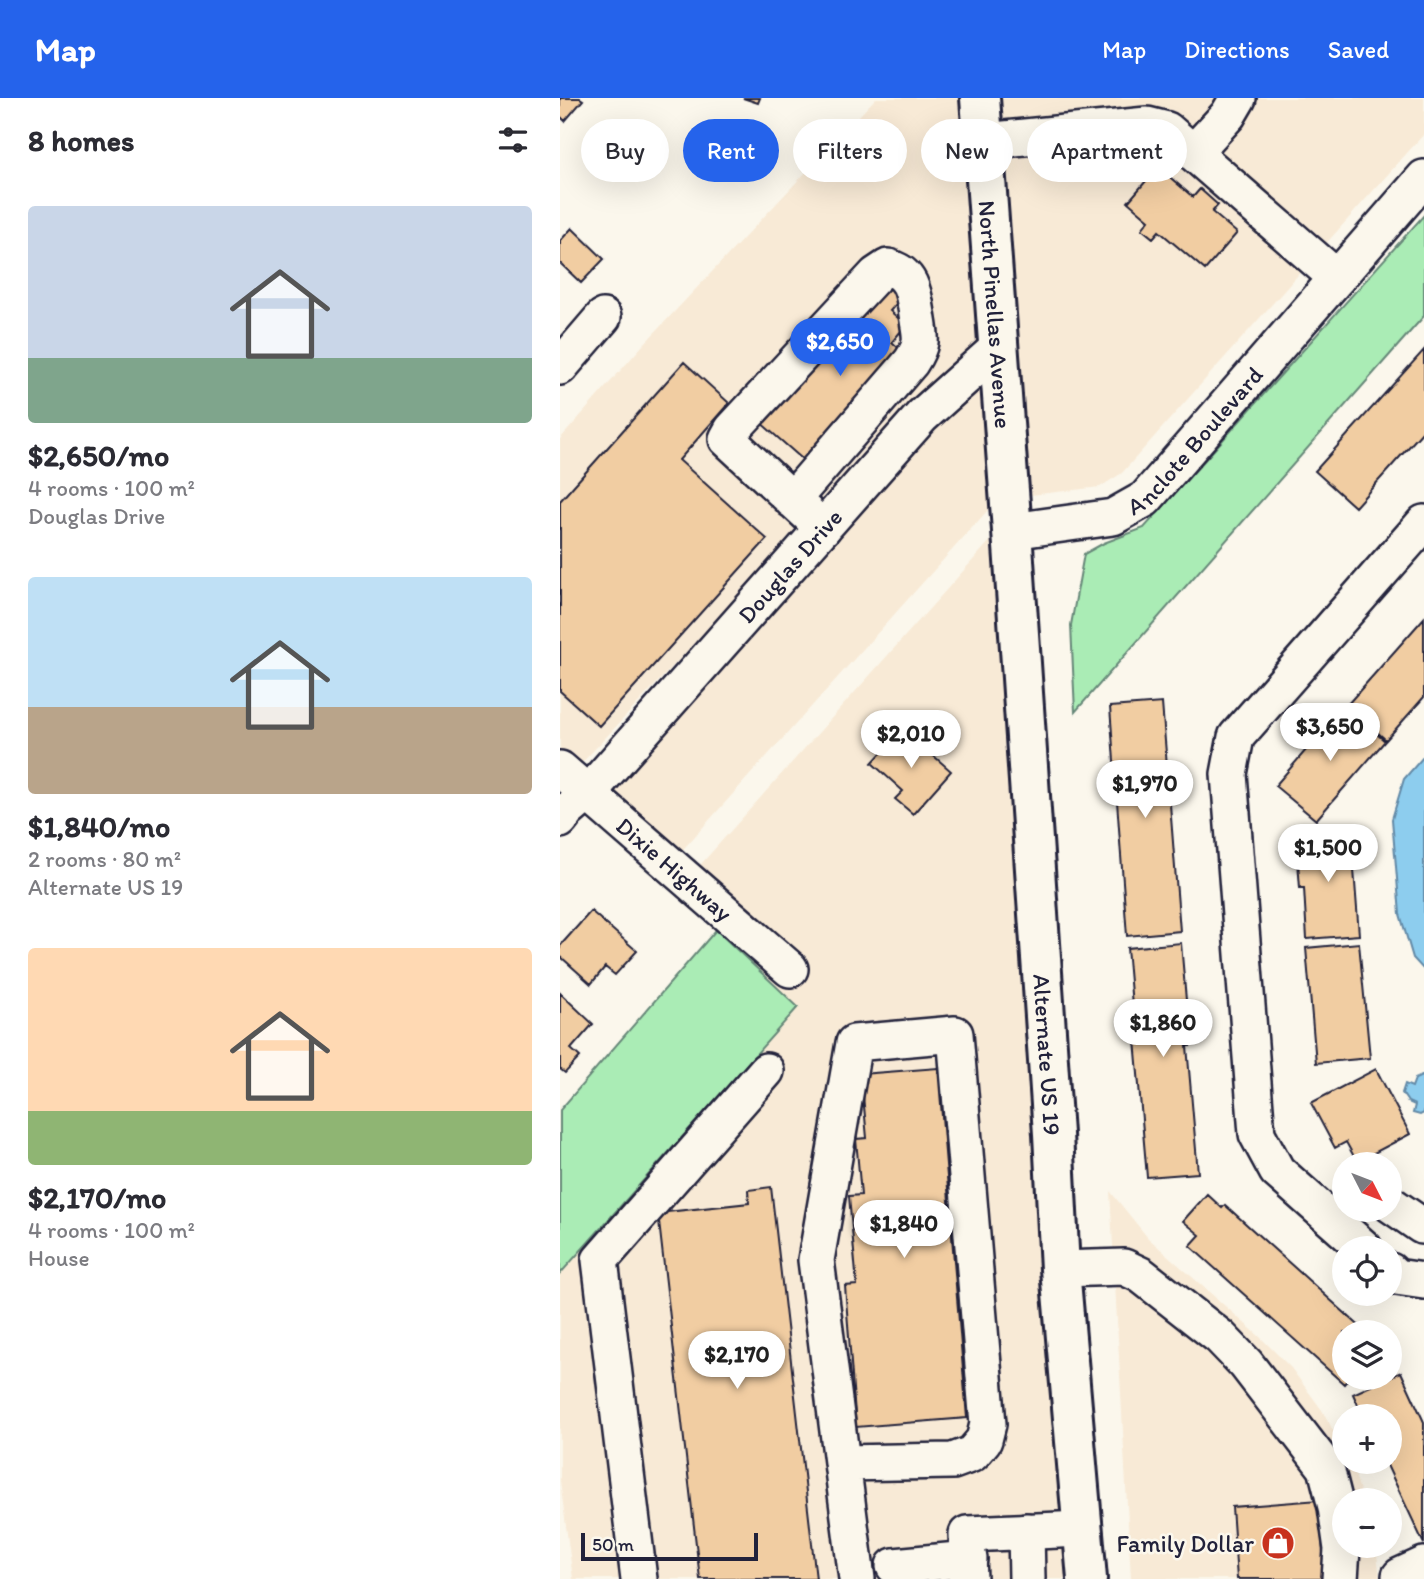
<!DOCTYPE html>
<meta charset="utf-8">
<style>
body{margin:0;font-family:Itim,sans-serif;background:#f2f2f3;color:#2b2b33;height:100vh;display:flex;flex-direction:column;font-size:26px;white-space:nowrap}
*{box-sizing:border-box;margin:0}
p{font-size:23px;color:#7c7c81}
.icon{flex:none;width:38px;height:38px;fill:none;stroke:currentColor;stroke-width:2;stroke-linecap:round;stroke-linejoin:round}
.map{position:relative;flex:1;overflow:hidden}
.sheet{display:flex;flex-direction:column;background:#fff;width:560px}
.sheet>*{flex:none}
.hud{position:absolute;left:21px;top:21px;width:665px;height:63px;display:flex;gap:14px}
.needle{width:46px;rotate:132deg}
.tools{position:absolute;left:772px;top:1054px;display:grid;gap:14px}
.tools a{display:grid;place-items:center;width:70px;height:70px;border-radius:50%;background:#fff;box-shadow:0 7px 28px #0002;font-size:35px}
.scale{position:absolute;left:21px;bottom:18px;width:177px;box-sizing:border-box;padding-left:7px;border:4px solid #22223b;border-top:0;font-size:19px;line-height:24px;white-space:nowrap;color:#22223b;-webkit-text-stroke:5px #fbf7ec;paint-order:stroke}
.price{position:absolute;translate:-50% -60px;padding:0 16px;border-radius:24px;background:#fff;color:#222;font-size:23px;line-height:46px;filter:drop-shadow(0 2px 4px #0008)}
.price::after{content:'';position:absolute;left:50%;top:42px;width:21px;height:16px;margin-left:-10px;background:inherit;clip-path:polygon(0 0,100% 0,50% 100%)}
.price.selected{background:#2563eb;color:#fff}
ul{padding:0;list-style:none}
li{display:grid;align-content:center;gap:14px;height:371px;padding:0 28px}
li span{display:grid;place-items:center;height:217px;border-radius:7px;color:#555}
li>.icon{margin-inline-start:auto}
span .icon{width:126px;height:126px;fill:#fffc;stroke-width:1}
li b{font-size:30px}
h2{display:flex;justify-content:space-between;align-items:center;height:84px;padding:0 28px;font-size:30px}
.pill{padding:0 24px;border-radius:32px;background:#fff;box-shadow:0 7px 28px #0002;font-size:24px;line-height:63px}
.pill.selected{background:#2563eb;color:#fff}
header{display:flex;align-items:center;gap:42px;box-sizing:border-box;height:98px;padding:0 35px;background:#2563eb;color:#fff}
header strong{font-size:33px}
nav{display:flex;gap:38px;margin-inline-start:auto;font-size:24px}
main{display:flex;flex:1;min-height:0}
.map>svg:first-child{display:block}
.built{fill:#f8ead6}
.green{fill:#aaecb5;stroke:#668778;stroke-width:2}
.water{fill:#8dcdee;stroke:#6289a6;stroke-width:2}
.building{fill:#f1cda2;stroke:#22223b;stroke-width:2}
.lines{fill:none;stroke-linecap:round;stroke-linejoin:round}
.minor-casing{stroke:#22223b;stroke-width:40}
.major-casing{stroke:#22223b;stroke-width:44}
.minor{stroke:#fbf7ec;stroke-width:35}
.major{stroke:#fbf7ec;stroke-width:38}
.labels{text-anchor:middle;dominant-baseline:central;stroke-width:5;stroke-linejoin:round;paint-order:stroke}
.street-label{font-size:24px;fill:#22223b;stroke:#fbf7ec}
.poi-label{font-size:24px;fill:#22223b;stroke:#fbf7ec;text-anchor:end}
</style>
<header>
<strong>Map</strong>
<nav><a>Map</a><a>Directions</a><a>Saved</a></nav>
</header>
<main>
<section class="sheet">
<h2>8 homes<svg class="icon" aria-label="filters" viewBox="0 0 24 24"><path d="M4 7h16M4 17h16"/><circle cx="9" cy="7" r="2"/><circle cx="15" cy="17" r="2"/></svg></h2>
<ul>
<li><span style="background:linear-gradient(#c9d6e8 70%,#7fa58c 0)"><svg class="icon" aria-label="home" viewBox="0 0 24 24"><path d="M3 11l9-7 9 7M6 9v11h12V9"/></svg></span><div><b>$2,650/mo</b><p>4 rooms · 100 m²</p><p>Douglas Drive</p></div></li>
<li><span style="background:linear-gradient(#bfe0f5 60%,#b9a48a 0)"><svg class="icon" aria-label="home" viewBox="0 0 24 24"><path d="M3 11l9-7 9 7M6 9v11h12V9"/></svg></span><div><b>$1,840/mo</b><p>2 rooms · 80 m²</p><p>Alternate US 19</p></div></li>
<li><span style="background:linear-gradient(#ffd9b3 75%,#8fb573 0)"><svg class="icon" aria-label="home" viewBox="0 0 24 24"><path d="M3 11l9-7 9 7M6 9v11h12V9"/></svg></span><div><b>$2,170/mo</b><p>4 rooms · 100 m²</p><p>House</p></div></li>
</ul>
</section>
<div class="map">
<svg width="864" height="1481" viewBox="0 0 864 1481">
<rect width="100%" height="100%" fill="#fbf7ec"/>
<filter id="ink" filterUnits="userSpaceOnUse"><feTurbulence type="fractalNoise" baseFrequency=".0143" numOctaves="2"/><feDisplacementMap in="SourceGraphic" scale="14" xChannelSelector="R" yChannelSelector="G"/><feConvolveMatrix kernelMatrix="1 2 1 2 8 2 1 2 1" color-interpolation-filters="sRGB"/></filter>
<g filter="url(#ink)">
<!-- built -->
<path class="built" d="M316,0H407L426,243L273,398L17,670L0,655V341L83,247Z
M433,0H864V36L762,150L631,35L436,29Z
M602,43L746,168L562,375L540,389L462,398L439,55Z
M428,277L437,402L118,757L47,694L372,328Z
M439,433L514,1481H13L0,1383V1173L238,909L116,794Z
M550,1093L588,1140L699,1238L731,1270L762,1312L784,1352V1363H790L792,1367L803,1402H784V1447H816L820,1481H571Z"/>
<!-- green -->
<path class="green" d="M864,117V218L515,614L511,527L524,456L544,445L584,430Z
M156,832L238,909L0,1176V1012Z"/>
<!-- water -->
<path class="water" d="M864,658V872L853,860L840,816L832,721L844,681Z
M864,977V1015L860,1017L853,1015L855,1007L848,1004L842,995L845,986L852,989L855,981Z"/>
<!-- building -->
<path class="building" d="M0,0H20L23,2L5,23L0,18Z
M183,0H200L198,5Z
M598,69L633,99L640,91L658,107L652,114L677,135L645,172L599,133L593,140L582,131L589,122L568,104Z
M12,130L44,161L21,185L0,165V143Z
M326,181L344,197L330,213L346,227L332,244L346,257L249,367L200,324Z
M864,252V332L795,409L755,373Z
M124,264L169,305L119,362L207,441L39,628L0,593V403Z
M864,520V599L826,642L787,607Z
M602,605L620,833L567,838L550,609Z
M784,608L825,643L756,722L715,688Z
M343,631L391,673L353,716L335,701L343,693L312,665Z
M791,732L799,837L747,841L744,790H740L736,737Z
M31,813L77,853L55,877L45,869L31,886L0,858V848Z
M621,845L630,948H627L638,1075L587,1079L567,850Z
M799,845L810,960L756,965L746,850Z
M0,895L33,926L11,951L20,959L5,975L0,971Z
M378,970L407,1320L296,1329L285,1188L297,1187L289,1098L301,1097L296,1041L307,1040L301,976Z
M816,971L850,1036L797,1064L786,1044L775,1050L751,1005Z
M211,1089L256,1481H140L98,1115L189,1105L188,1092Z
M647,1096L662,1110L665,1107L806,1234H784V1279H790L784,1286L630,1148L640,1137L623,1123Z
M841,1274L864,1324V1446L825,1363H830V1318H803L793,1296Z
M759,1402L765,1481H677L672,1409Z"/>
<g class="lines">
<defs>
<g id="minor">
<path d="M424,43L587,27L607,32L777,180"/>
<path d="M634,54L668,17L678,0"/>
<path d="M0,269L43,219"/>
<path d="M232,402L351,264C355,258 359,251 360,244C361,237 359,229 358,222C354,199 354,176 328,169L316,177L172,332L167,341L263,430"/>
<path id="s1" d="M452,433L553,419L585,401L864,80"/>
<path id="s2" d="M0,671L230,871"/>
<path id="s3" d="M0,722L7,713L28,695L362,318L439,249"/>
<path d="M830,1106L862,1128H864"/>
<path d="M804,1150L717,1073L697,1036L669,676L676,639L864,425"/>
<path d="M500,1171L564,1169L581,1177L660,1239L686,1266L766,1370L776,1409L782,1451L780,1481"/>
<path d="M830,1173L836,1179L864,1183"/>
<path d="M282,1365L393,1363L412,1356L424,1342L428,1326L395,936L294,945L256,1162L297,1481"/>
<path d="M466,1433L467,1481"/>
<path d="M334,1468L409,1461"/>
<path d="M840,1478L864,1467"/>
<path d="M79,1481L40,1162L206,973"/>
<path d="M409,1481L407,1436L522,1431"/>
</g>
<g id="major">
<path id="s4" d="M420,0L452,433L493,1036L500,1171L527,1481"/>
</g>
</defs>
<!-- minor casing -->
<use href="#minor" class="minor-casing"/>
<!-- major casing -->
<use href="#major" class="major-casing"/>
<!-- minor -->
<use href="#minor" class="minor"/>
<!-- major -->
<use href="#major" class="major"/>
</g>
</g>
<!-- icons -->
<defs>
<symbol id="shop-disc" viewBox="-11 -11 22 22"><circle r="9.5" fill="#c8321e" stroke="#fbf7ec"/><path d="M-5-2.5h2.3a2.7 3.5 0 0 1 5.4 0H5L5.5 6h-11ZM-1.5-2.5h3a1.5 2.3 0 0 0-3 0Z" fill="#fff"/></symbol>
</defs>
<g fill-rule="evenodd">
<use href="#shop-disc" x="699" y="1426" width="38" height="38"/>
</g>
<g class="labels">
<!-- street labels -->
<g class="street-label">
<text stroke="none"><textPath href="#s4" startOffset="217">North Pinellas Avenue</textPath></text>
<text stroke="none"><textPath href="#s1" startOffset="215">Anclote Boulevard</textPath></text>
<text stroke="none"><textPath href="#s3" startOffset="343">Douglas Drive</textPath></text>
<text stroke="none"><textPath href="#s2" startOffset="152">Dixie Highway</textPath></text>
<text stroke="none"><textPath href="#s4" startOffset="959">Alternate US 19</textPath></text>
</g>
<!-- poi labels -->
<g class="poi-label">
<text x="694" y="1445">Family Dollar</text>
</g>
</g>
</svg>
<div class="tools">
<a><svg class="needle" viewBox="-14 -14 28 28"><path d="M0-13l5 13h-10z" fill="#e53935"/><path d="M0 13l5-13h-10z" fill="#7c7c81"/></svg></a>
<a><svg class="icon" aria-label="locate" viewBox="0 0 24 24"><circle cx="12" cy="12" r="6"/><path d="M12 2v4M12 18v4M2 12h4M18 12h4"/></svg></a>
<a><svg class="icon" aria-label="layers" viewBox="0 0 24 24"><path d="M12 4l9 5-9 5-9-5zM3 14l9 5 9-5"/></svg></a>
<a>+</a>
<a>−</a>
</div>
<div class="scale">50 m</div>
<b class="price selected" style="left:280px;top:280px">$2,650</b>
<b class="price" style="left:770px;top:665px">$3,650</b>
<b class="price" style="left:351px;top:672px">$2,010</b>
<b class="price" style="left:585px;top:722px">$1,970</b>
<b class="price" style="left:768px;top:786px">$1,500</b>
<b class="price" style="left:603px;top:961px">$1,860</b>
<b class="price" style="left:344px;top:1162px">$1,840</b>
<b class="price" style="left:177px;top:1293px">$2,170</b>
<div class="hud">
<a class="pill">Buy</a>
<a class="pill selected">Rent</a>
<a class="pill">Filters</a>
<a class="pill">New</a>
<a class="pill">Apartment</a>
</div>
</div>
</main>
